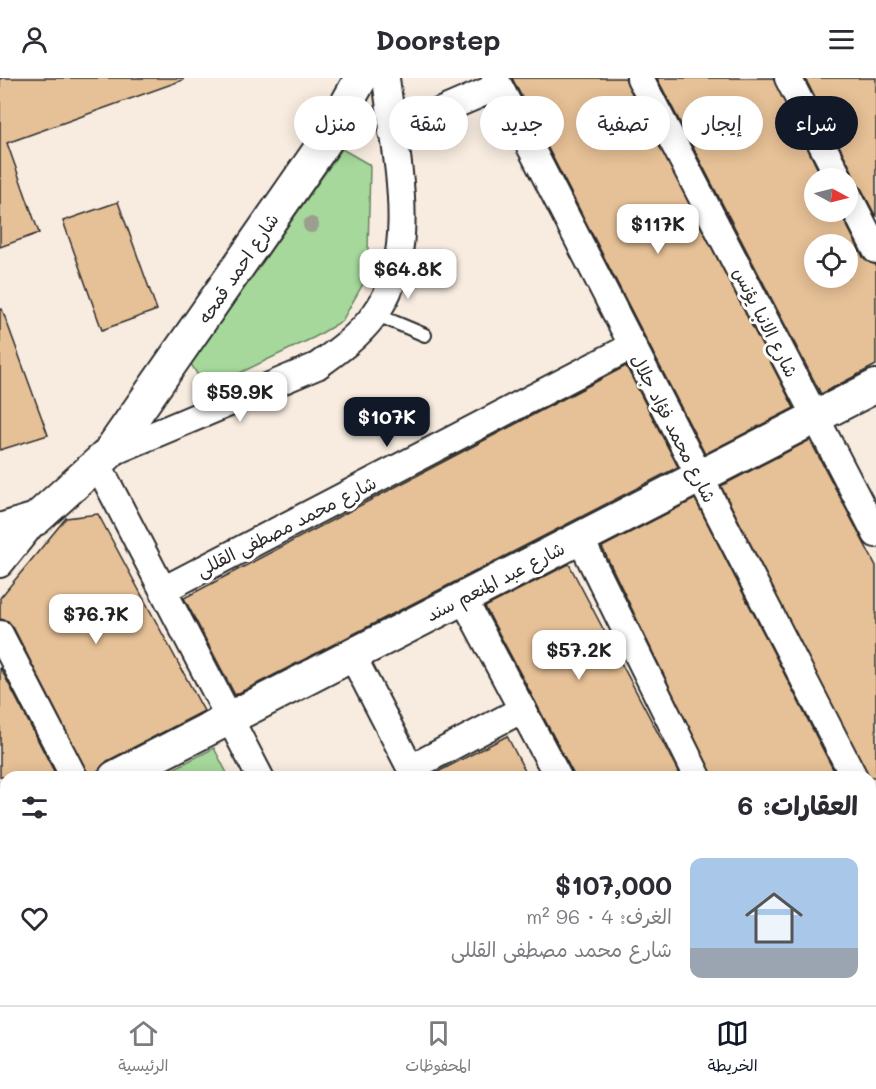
<!DOCTYPE html>
<html lang="ar">
<meta charset="utf-8">
<style>
body{margin:0;font-family:Mali,"Playpen Sans Arabic",sans-serif;background:#f7f7f7;color:#2b2b33;direction:rtl;height:100vh;display:flex;flex-direction:column;font-size:22px;white-space:nowrap}
*{box-sizing:border-box;margin:0}
p{font-size:20px;color:#7c7c81}
.icon{flex:none;width:33px;height:33px;fill:none;stroke:currentColor;stroke-width:2;stroke-linecap:round;stroke-linejoin:round}
.map{position:relative;flex:1;overflow:hidden;direction:ltr}
.details{position:absolute;left:0px;top:693px;width:876px;height:234px;display:flex;flex-direction:column;background:#fff;border-radius:18px 18px 0 0;box-shadow:0 3px 15px #0003;direction:rtl}
.details>*{flex:none}
.guide{position:absolute;left:18px;top:18px;width:840px;height:54px;direction:rtl;display:flex;gap:12px}
.needle{width:39px;rotate:97deg}
.tools{position:absolute;left:804px;top:90px;display:grid;gap:12px}
.tools a{display:grid;place-items:center;width:54px;height:54px;border-radius:50%;background:#fff;box-shadow:0 3px 15px #0003;font-size:30px}
.price{position:absolute;translate:-50% -51px;padding:0 14px;border-radius:12px;background:#fff;color:#222;font-size:20px;line-height:39px;filter:drop-shadow(0 2px 3px #0008)}
.price::after{content:'';position:absolute;left:50%;top:36px;width:18px;height:14px;margin-left:-9px;background:inherit;clip-path:polygon(0 0,100% 0,50% 100%)}
.price.selected{background:#111827;color:#fff}
ul{padding:0;list-style:none}
li{display:flex;align-items:center;gap:18px;height:150px;padding:0 18px}
li+li{border-top:2px solid #e1e1e2}
li span{display:grid;place-items:center;flex:none;width:168px;height:120px;border-radius:12px;color:#555}
li>.icon{margin-inline-start:auto}
span .icon{width:72px;height:72px;fill:#fffc;stroke-width:1}
li b{font-size:26px}
h2{display:flex;justify-content:space-between;align-items:center;height:72px;padding:0 18px;font-size:26px}
.tag{padding:0 21px;border-radius:27px;background:#fff;box-shadow:0 3px 15px #0003;font-size:21px;line-height:54px}
.tag.selected{background:#111827;color:#fff}
header{display:flex;justify-content:space-between;align-items:center;height:78px;padding:0 18px;background:#fff;font-size:27px;font-weight:700}
.menu{display:flex;justify-content:space-around;align-items:center;height:84px;border-top:2px solid #e1e1e2;background:#fff;font-size:16px;color:#7c7c81}
.menu a{display:grid;justify-items:center;gap:3px}
.menu .selected{color:#111827}
.map>svg:first-child{display:block}
.green{fill:#a5d89a;stroke:#688262;stroke-width:1.5}
.building{fill:#e6c096;stroke:#2b2b2b;stroke-width:1.5;fill-rule:evenodd}
.lines{fill:none;stroke-linecap:round;stroke-linejoin:round}
.service-casing{stroke:#2b2b2b;stroke-width:16}
.minor-casing{stroke:#2b2b2b;stroke-width:30}
.tertiary-casing{stroke:#2b2b2b;stroke-width:36}
.service{stroke:#fff;stroke-width:12}
.minor{stroke:#fff;stroke-width:26}
.tertiary{stroke:#fff;stroke-width:32}
.tree{fill:#9c9e8f}
.labels{text-anchor:middle;dominant-baseline:central;stroke-width:6;stroke-linejoin:round;paint-order:stroke}
.street-label{font-size:18px;fill:#2b2b2b;stroke:#fff}
</style>
<header><svg class="icon" aria-label="menu" viewBox="0 0 24 24"><path d="M4 6h16M4 12h16M4 18h16"/></svg>Doorstep<svg class="icon" aria-label="person" viewBox="0 0 24 24"><circle cx="12" cy="8" r="4"/><path d="M4 21q1-7 8-7t8 7"/></svg></header>
<div class="map">
<svg width="876" height="927" viewBox="0 0 876 927">
<rect width="100%" height="100%" fill="#f8ece0"/>
<filter id="ink" filterUnits="userSpaceOnUse"><feTurbulence type="fractalNoise" baseFrequency=".0167" numOctaves="2"/><feDisplacementMap in="SourceGraphic" scale="12" xChannelSelector="R" yChannelSelector="G"/><feConvolveMatrix kernelMatrix="1 2 1 2 8 2 1 2 1" color-interpolation-filters="sRGB"/></filter>
<g filter="url(#ink)">
<!-- green -->
<path class="green" d="M342,71L370,87L368,174L364,204L342,243L315,259L206,311L191,286Z
M214,670L229,699H158Z
M145,921H344L348,927H148Z"/>
<!-- building -->
<path class="building" d="M0,0H183V2L7,65L39,155L0,169Z
M512,0H625L794,330L705,376Z
M657,0H773L822,100H814V134H840L863,179L876,187V287L821,316ZM814,166H848V200H814Z
M805,0H876V139L861,110L853,103L852,93Z
M118,124L157,232L102,252L63,143Z
M0,231H2L48,357L0,372Z
M626,288L678,389L235,617L184,520Z
M810,362L876,488V699H869L721,408Z
M695,421L837,699H713L602,469Z
M98,436L204,633L107,683L99,692L89,698L13,549L8,543L0,541V520L66,440Z
M569,486L679,695L681,699H575L485,529Z
M0,589L57,699H0Z
M507,658L528,699H430V698Z"/>
<g class="lines">
<defs>
<path id="service" d="M375,236L425,257
M127,921L130,927"/>
<path id="minor" d="M495,0L854,699
M640,0L876,456
M788,0L839,100
M392,54L499,8
M848,117L876,172
M108,376L317,288C338,273 359,258 375,236C422,173 394,72 386,0
M98,387L260,699
M580,460L698,699
M0,486L36,441
M163,512L632,268
M463,520L558,699
M0,556L74,699
M352,577L415,699
M411,690L523,631
M870,731L876,742
M374,921L377,927
M530,921L534,927
M677,921L681,927
M808,921L811,927"/>
<path id="tertiary" d="M0,452L36,441L108,376L327,61L361,0
M115,699L876,308
M0,758L6,755"/>
</defs>
<!-- service casing -->
<use href="#service" class="service-casing"/>
<!-- minor casing -->
<use href="#minor" class="minor-casing"/>
<!-- tertiary casing -->
<use href="#tertiary" class="tertiary-casing"/>
<!-- service -->
<use href="#service" class="service"/>
<!-- minor -->
<use href="#minor" class="minor"/>
<!-- tertiary -->
<use href="#tertiary" class="tertiary"/>
</g>
<!-- trees -->
<circle class="tree" cx="311" cy="147" r="8"/>
</g>
<g class="labels">
<!-- street labels -->
<g class="street-label">
<text transform="translate(238 190) rotate(-56)">شارع احمد قمحه</text>
<text transform="translate(766 244) rotate(63)">شارع الانبا يؤنس</text>
<text transform="translate(674 350) rotate(63)">شارع محمد فؤاد جلال</text>
<text transform="translate(286 448) rotate(-27)">شارع محمد مصطفى القللى</text>
<text transform="translate(495 503) rotate(-27)">شارع عبد المنعم سند</text>
</g>
</g>
</svg>
<div class="tools">
<a><svg class="needle" viewBox="-14 -14 28 28"><path d="M0-13l5 13h-10z" fill="#e53935"/><path d="M0 13l5-13h-10z" fill="#7c7c81"/></svg></a>
<a><svg class="icon" aria-label="locate" viewBox="0 0 24 24"><circle cx="12" cy="12" r="6"/><path d="M12 2v4M12 18v4M2 12h4M18 12h4"/></svg></a>
</div>
<b class="price" style="left:658px;top:177px">$117K</b>
<b class="price" style="left:408px;top:222px">$64.8K</b>
<b class="price" style="left:240px;top:345px">$59.9K</b>
<b class="price selected" style="left:387px;top:370px">$107K</b>
<b class="price" style="left:96px;top:567px">$76.7K</b>
<b class="price" style="left:579px;top:603px">$57.2K</b>
<div class="guide">
<a class="tag selected">شراء</a>
<a class="tag">إيجار</a>
<a class="tag">تصفية</a>
<a class="tag">جديد</a>
<a class="tag">شقة</a>
<a class="tag">منزل</a>
</div>
<section class="details">
<h2>العقارات: 6<svg class="icon" aria-label="filters" viewBox="0 0 24 24"><path d="M4 7h16M4 17h16"/><circle cx="9" cy="7" r="2"/><circle cx="15" cy="17" r="2"/></svg></h2>
<ul>
<li><span style="background:linear-gradient(#a9c7e8 75%,#9aa5b1 0)"><svg class="icon" aria-label="home" viewBox="0 0 24 24"><path d="M3 11l9-7 9 7M6 9v11h12V9"/></svg></span><div><b>$107,000</b><p>الغرف: 4 · 96 m²</p><p>شارع محمد مصطفى القللى</p></div><svg class="icon" aria-label="heart" viewBox="0 0 24 24"><path d="M12 20l-8-8c-3-5 5-10 8-4 3-6 11-1 8 4z"/></svg></li>
</ul>
</section>
</div>
<nav class="menu">
<a class="selected"><svg class="icon" aria-label="map" viewBox="0 0 24 24"><path d="M3 6l6-2 6 2 6-2v14l-6 2-6-2-6 2zM9 4v14M15 6v14"/></svg>الخريطة</a>
<a><svg class="icon" aria-label="saved" viewBox="0 0 24 24"><path d="M7 4h10v16l-5-4-5 4z"/></svg>المحفوظات</a>
<a><svg class="icon" aria-label="home" viewBox="0 0 24 24"><path d="M3 11l9-7 9 7M6 9v11h12V9"/></svg>الرئيسية</a>
</nav>
